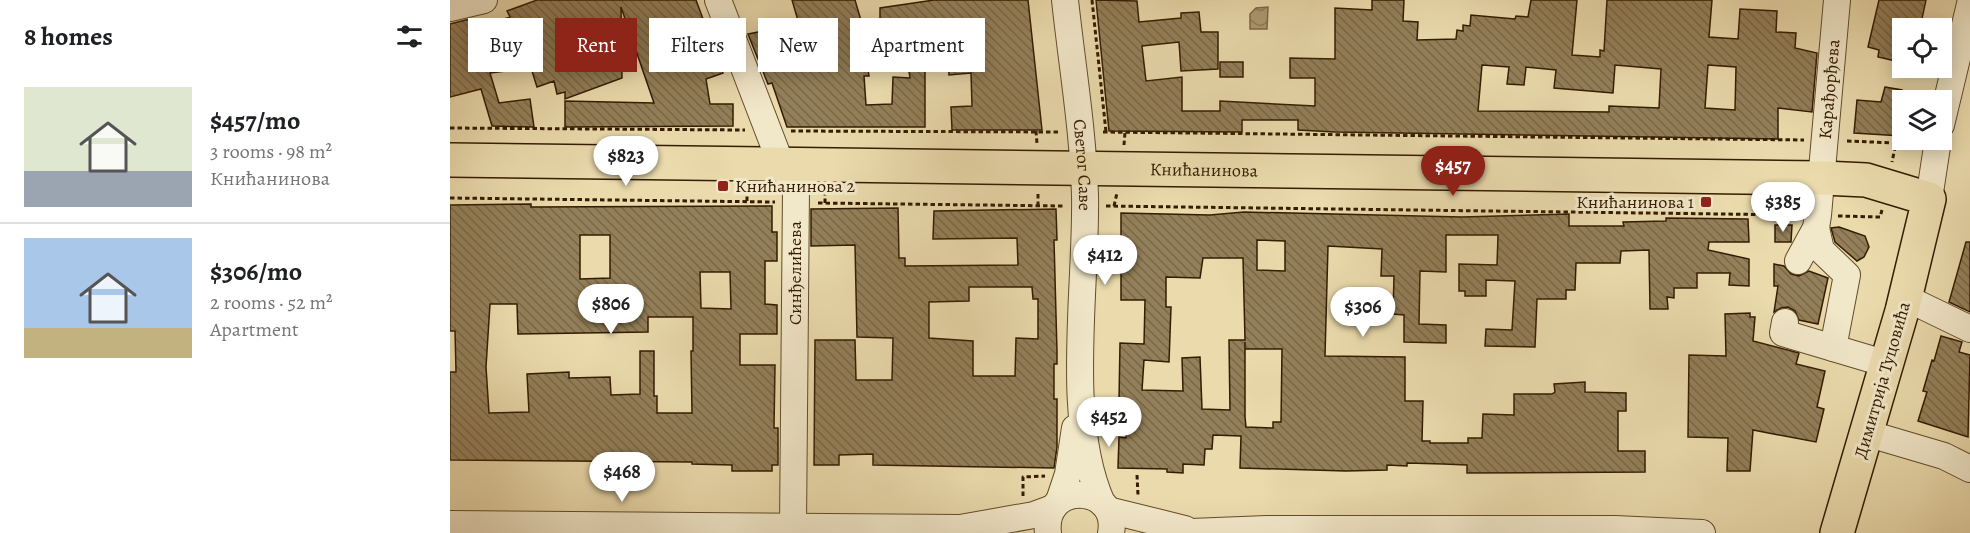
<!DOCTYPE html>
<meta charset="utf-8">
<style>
body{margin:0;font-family:Alegreya,serif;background:#f2f2f2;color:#202124;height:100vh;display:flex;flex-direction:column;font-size:22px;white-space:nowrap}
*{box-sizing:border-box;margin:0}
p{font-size:20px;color:#757577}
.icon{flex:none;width:33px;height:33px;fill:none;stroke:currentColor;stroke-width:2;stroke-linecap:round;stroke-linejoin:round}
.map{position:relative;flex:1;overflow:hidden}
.details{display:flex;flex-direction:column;background:#fff;width:450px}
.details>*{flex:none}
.banner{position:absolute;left:18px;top:18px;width:570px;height:54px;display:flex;gap:12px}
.fabs{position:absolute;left:1442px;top:18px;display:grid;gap:12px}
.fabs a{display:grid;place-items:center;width:60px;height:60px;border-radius:0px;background:#fff;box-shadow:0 3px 15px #0003;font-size:30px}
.price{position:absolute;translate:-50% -51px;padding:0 14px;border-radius:21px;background:#fff;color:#222;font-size:20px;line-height:39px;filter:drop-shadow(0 2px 3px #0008)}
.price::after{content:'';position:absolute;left:50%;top:36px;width:18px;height:14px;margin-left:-9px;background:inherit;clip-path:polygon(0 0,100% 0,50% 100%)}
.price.on{background:#8f2418;color:#fff}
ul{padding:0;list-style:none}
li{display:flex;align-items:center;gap:18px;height:150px;padding:0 24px}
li+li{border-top:2px solid #e0e0e0}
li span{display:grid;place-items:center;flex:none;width:168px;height:120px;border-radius:0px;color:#555}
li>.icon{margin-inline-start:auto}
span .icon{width:72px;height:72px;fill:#fffc;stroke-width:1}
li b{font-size:26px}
h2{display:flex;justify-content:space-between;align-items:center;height:72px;padding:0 24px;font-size:26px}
.tag{padding:0 21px;border-radius:0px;background:#fff;box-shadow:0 3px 15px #0003;font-size:21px;line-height:54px}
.tag.on{background:#8f2418;color:#fff}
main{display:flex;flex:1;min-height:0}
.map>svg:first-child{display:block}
.water{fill:url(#water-waves);stroke:#7c6744;stroke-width:1.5}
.building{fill:url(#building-back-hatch);stroke:#351c00;stroke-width:1.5;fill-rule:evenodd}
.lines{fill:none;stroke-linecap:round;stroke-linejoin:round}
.minor-casing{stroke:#624c2b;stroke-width:28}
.major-casing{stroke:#351c00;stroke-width:36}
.path{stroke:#351c00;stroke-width:3;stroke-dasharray:4.5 3;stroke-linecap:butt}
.minor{stroke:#f1e7c9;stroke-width:26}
.major{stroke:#eadaac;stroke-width:33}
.poi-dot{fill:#8f2418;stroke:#f1e7c9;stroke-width:2}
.labels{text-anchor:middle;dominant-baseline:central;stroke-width:6;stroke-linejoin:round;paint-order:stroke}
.street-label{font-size:18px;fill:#351c00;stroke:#f1e7c9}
.poi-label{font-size:18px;fill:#351c00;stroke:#f1e7c9;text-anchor:start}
</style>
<main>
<section class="details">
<h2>8 homes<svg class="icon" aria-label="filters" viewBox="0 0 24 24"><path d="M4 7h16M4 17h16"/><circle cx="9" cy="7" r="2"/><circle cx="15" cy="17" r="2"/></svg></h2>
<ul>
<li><span style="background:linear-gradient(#dfe7d0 70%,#9aa5b1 0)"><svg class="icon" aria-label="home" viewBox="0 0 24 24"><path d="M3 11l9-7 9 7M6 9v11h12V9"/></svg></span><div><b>$457/mo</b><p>3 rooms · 98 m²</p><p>Книћанинова</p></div></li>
<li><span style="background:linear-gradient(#a9c7e8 75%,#c2b280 0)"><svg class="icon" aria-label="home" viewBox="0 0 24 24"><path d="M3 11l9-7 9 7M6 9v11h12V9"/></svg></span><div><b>$306/mo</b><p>2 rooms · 52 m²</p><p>Apartment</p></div></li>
</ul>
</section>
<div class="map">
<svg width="1520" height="533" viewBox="0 0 1520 533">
<defs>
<pattern id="water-waves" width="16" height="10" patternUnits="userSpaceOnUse" patternTransform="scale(1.5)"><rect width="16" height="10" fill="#ac9972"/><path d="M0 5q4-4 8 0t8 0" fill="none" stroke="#8d7c5b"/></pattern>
<pattern id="building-back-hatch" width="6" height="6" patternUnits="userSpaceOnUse" patternTransform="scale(1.5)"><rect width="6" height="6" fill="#937f59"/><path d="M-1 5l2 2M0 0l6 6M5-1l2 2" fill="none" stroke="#796747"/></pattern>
</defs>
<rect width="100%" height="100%" fill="#eadaac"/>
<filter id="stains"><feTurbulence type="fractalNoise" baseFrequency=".00333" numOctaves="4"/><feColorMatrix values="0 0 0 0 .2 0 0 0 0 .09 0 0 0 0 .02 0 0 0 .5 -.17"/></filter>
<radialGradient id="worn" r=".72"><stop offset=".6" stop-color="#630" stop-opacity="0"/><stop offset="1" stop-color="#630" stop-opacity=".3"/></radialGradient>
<!-- water -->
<path class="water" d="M818,7L817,29H800V14L806,8Z"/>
<!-- building -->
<path class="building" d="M87,0H246L273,73L256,79L260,104H283V126L115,127V101L204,103L171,7L172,78L115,99V92L107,94L104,81L87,87L81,68L40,73L49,103L80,99L84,127L42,126L31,89L0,97V24L20,19L23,30L60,17L57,11Z
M342,0H405L420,51H415L419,76H414L416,105L442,104L443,77L460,78L455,46L430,49V8L484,0H578L592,130H502L501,107L522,106L521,73L499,75L497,39L475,40V127H337L322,83L318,84L298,34L349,24Z
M646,0L687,1L689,22L731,18V13L749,12L751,32H768V69L731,71L729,42L692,46L696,81L732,77V111H770V101L865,106V78H840V58L885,59V8L922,10V0H954L953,21L968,22L967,40L1006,39L1007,30L1013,31V25L1020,26L1021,15L1065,19L1066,16L1078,17L1081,0H1127L1122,55L1150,57V50L1154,51L1157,0H1262L1259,37L1288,39L1290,9L1327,11L1326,32L1346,33L1345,48L1367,53L1362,112L1328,108V139L885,132L848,130V120H792V132L659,131ZM1032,65L1059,67L1057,84L1074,85L1076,67L1106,70L1104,88L1163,93L1165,65L1211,69L1209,108L1159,106V112L1028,111ZM1258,65L1286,67L1285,110L1255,108Z
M1429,0H1476L1470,28H1452L1450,62L1428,57L1429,50L1418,47Z
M770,62H793V77H770Z
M1435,87L1452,90V136L1404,133L1407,100L1431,102Z
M81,204V207L322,206V232H327V261H315V304L327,305V334H290V365H325L324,428H328V465H322V471H282V465L242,464V462L0,460V372H6L5,331H0V205ZM130,235H160V278L130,279ZM250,272H280L281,309L251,308ZM40,304H67L68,334L198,332V317H243V351H241L242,413H207V396H204V351H190V394L161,395L160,377L119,378V372L77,374L79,412L39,413L36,367Z
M448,208L449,258H455V266L568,265L567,238L483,239L484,211L606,209L607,240H604L607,352V364H604V399H607V447L604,468L423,465V454L389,455V465H364L365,340H405L406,380H442L443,338L407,337L405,245L361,246V209ZM519,287H582L583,299H588V339L566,338L565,376H523V341L479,338V302L519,301Z
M794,212L1012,217L1119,214V226H1174L1173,222L1216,221V218L1298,219L1299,242H1259L1258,250L1299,259V286L1279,285L1280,273H1247V288H1224V298L1217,297L1218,309H1200L1199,250L1171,251L1170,263H1126L1125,290H1116V299H1087L1085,347L1035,346L1036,329L1062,330L1065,281L1036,280V296H1015V291H1009V264L1047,265L1048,235H996V272L970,271L969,324L996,325V343L954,342V315L943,314L944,276H931L932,249L878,246L875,356L955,357V401H973L972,441H980V443H1018V438H1032L1033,414L1064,415V394H1102L1105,392L1104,384L1135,382V392L1176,393V411H1168V451H1195V472L1017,473V465L993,464L957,463V466L937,465V470L896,471L790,468L791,436L763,435L762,449H755L754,465L733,464V473L717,472V469L668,468L669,437L676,438L678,402L669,401L670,343L694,344L695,300H671V213L760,215ZM807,240L835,241V271L807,270ZM753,258H793L795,340H779L780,410L752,409L750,357L732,358L733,391L692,390L694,360L719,362L721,307H716V277L750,278ZM795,342V349H832L831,422H823V428L796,427L795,417Z
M1325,225H1342L1341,242H1325Z
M1389,227L1415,236L1419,247L1414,257L1407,261L1385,242L1381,228Z
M1516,242H1520V312L1499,302Z
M1324,264L1334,266L1341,274L1349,276L1359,271L1378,278L1368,324L1349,320L1345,311L1338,307L1331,308L1324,312L1328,286H1324Z
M1300,313V317H1305L1303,341L1349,353L1346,364L1375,371L1367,407L1374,409L1366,442L1303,430L1300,471H1277L1278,438L1238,437L1239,355L1276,356L1275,314Z
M1491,336L1512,342L1509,352L1520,355L1518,437L1468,421L1477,392L1473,391L1482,360L1484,361Z"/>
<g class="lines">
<defs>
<g id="minor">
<path d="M268,0L331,164L346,190L343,526"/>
<path id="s1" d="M615,0C622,65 633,130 635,195C637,288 614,418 652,503"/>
<path d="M0,8L34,0"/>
<path d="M1491,125L1520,4"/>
<path d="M1479,199L1488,140"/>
<path d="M1366,228L1371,250L1397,275L1383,348"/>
<path id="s2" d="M1348,261L1366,228L1368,215L1387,0"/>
<path d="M1456,298L1520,329"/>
<path d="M1335,322L1333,333L1437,364"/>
<path d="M1416,433L1494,456L1520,469"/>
<path d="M609,501L618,474L625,428"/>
<path d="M658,510L735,529"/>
<path d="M0,524L510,528L531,533"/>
<path d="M510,528L584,515L603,508"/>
<path d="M598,533C592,480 670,484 661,533"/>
<path d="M715,533L817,529H1165L1252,533"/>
</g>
<g id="major">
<path id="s3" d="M0,160L1373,178L1416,180L1479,199L1452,311L1387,533"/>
</g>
</defs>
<!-- minor casing -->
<use href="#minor" class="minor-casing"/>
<!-- major casing -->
<use href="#major" class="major-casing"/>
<!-- path -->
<path class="path" d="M642,0L656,132
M0,128L295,130
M341,131L610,132
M586,131L587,144
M653,132L1354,140
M1397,141L1446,143L1442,162
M674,145L675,132
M297,189V202
M0,198L325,202
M368,203L613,206
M375,203V190
M588,206V192
M656,206L1348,215
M664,206L667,193
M1388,216L1430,217L1432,210
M687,475L688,495
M573,496V477L595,476"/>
<!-- minor -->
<use href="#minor" class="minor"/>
<!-- major -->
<use href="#major" class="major"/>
</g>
<!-- markers -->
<g class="poi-dot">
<rect x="267" y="180" width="12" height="12" rx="3"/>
<rect x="1250" y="196" width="12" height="12" rx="3"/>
</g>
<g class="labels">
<!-- street labels -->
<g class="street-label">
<text stroke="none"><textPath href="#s2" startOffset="177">Карађорђева</textPath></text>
<text stroke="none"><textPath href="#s1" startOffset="166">Светог Саве</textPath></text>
<text stroke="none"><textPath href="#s3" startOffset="754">Книћанинова</textPath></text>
<text transform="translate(345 273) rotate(-90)">Синђелићева</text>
<text transform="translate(1432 380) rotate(-74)">Димитрија Туцовића</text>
</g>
<!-- poi labels -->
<g class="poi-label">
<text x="285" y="186">Книћанинова 2</text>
<text x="1244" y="202" text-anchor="end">Книћанинова 1</text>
</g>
</g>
<rect width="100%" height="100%" filter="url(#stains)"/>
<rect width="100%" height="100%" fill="url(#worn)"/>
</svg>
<div class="fabs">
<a><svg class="icon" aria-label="locate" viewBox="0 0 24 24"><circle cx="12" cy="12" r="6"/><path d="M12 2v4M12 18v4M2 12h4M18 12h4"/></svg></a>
<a><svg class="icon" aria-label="layers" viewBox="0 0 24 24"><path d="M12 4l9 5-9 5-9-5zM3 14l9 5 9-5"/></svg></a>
</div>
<b class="price" style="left:176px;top:187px">$823</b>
<b class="price on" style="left:1003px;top:197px">$457</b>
<b class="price" style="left:1333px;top:233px">$385</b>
<b class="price" style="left:655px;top:286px">$412</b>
<b class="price" style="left:161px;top:335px">$806</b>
<b class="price" style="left:913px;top:338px">$306</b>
<b class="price" style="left:659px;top:448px">$452</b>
<b class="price" style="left:172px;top:503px">$468</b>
<div class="banner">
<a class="tag">Buy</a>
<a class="tag on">Rent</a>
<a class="tag">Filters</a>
<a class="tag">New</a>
<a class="tag">Apartment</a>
</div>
</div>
</main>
